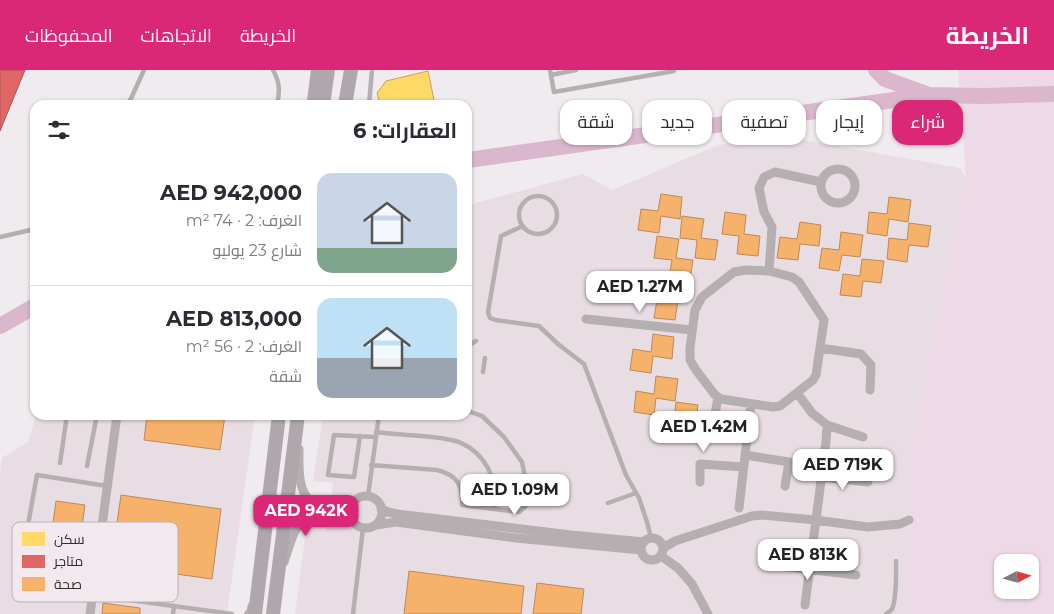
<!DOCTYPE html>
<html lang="ar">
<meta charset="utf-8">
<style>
body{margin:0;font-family:Montserrat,Cairo,sans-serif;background:#f7f7f7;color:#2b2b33;direction:rtl;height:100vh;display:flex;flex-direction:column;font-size:19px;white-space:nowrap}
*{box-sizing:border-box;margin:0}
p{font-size:16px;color:#7c7c81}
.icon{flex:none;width:28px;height:28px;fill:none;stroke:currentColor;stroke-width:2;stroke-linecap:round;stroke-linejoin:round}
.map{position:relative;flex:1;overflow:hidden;direction:ltr}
.drawer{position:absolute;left:30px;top:30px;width:442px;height:320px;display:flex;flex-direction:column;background:#fff;border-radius:15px;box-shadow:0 1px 4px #0004;direction:rtl}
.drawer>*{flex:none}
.guide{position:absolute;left:488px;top:30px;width:475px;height:45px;direction:rtl;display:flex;gap:10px}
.needle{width:32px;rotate:84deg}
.fabs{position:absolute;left:994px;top:484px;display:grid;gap:10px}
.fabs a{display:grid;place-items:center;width:45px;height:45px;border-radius:10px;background:#fff;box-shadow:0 1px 4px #0004;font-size:25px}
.price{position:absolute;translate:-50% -42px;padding:0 11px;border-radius:10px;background:#fff;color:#222;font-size:16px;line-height:32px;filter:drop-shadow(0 1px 2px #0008)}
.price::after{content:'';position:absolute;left:50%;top:30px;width:15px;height:11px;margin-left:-8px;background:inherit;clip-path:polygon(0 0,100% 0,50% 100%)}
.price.on{background:#db2777;color:#fff}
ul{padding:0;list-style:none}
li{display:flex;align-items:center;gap:15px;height:125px;padding:0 15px}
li+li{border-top:1px solid #e1e1e2}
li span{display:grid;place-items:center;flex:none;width:140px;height:100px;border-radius:15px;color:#555}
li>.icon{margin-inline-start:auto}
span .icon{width:60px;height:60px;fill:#fffc;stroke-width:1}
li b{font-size:21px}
h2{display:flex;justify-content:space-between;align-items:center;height:60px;padding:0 15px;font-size:21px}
.chip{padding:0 18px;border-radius:15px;background:#fff;box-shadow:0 1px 4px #0004;font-size:18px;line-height:45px}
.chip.on{background:#db2777;color:#fff}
header{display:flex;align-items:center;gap:30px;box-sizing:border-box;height:70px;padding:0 25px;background:#db2777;color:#fff}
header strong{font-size:24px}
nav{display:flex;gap:28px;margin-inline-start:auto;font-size:18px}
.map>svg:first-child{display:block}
.built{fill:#e9dde4}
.green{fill:#eedae6;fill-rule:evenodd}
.homes{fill:#ffd966;stroke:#c1a556}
.shops{fill:#e06666;stroke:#ac5556}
.health{fill:#f6b26b;stroke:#bb8a59}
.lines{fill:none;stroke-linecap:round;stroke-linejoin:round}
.river{stroke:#dbb7ce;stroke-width:16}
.service{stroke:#b5afb2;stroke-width:4.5}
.minor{stroke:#b5afb2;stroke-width:9}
.primary{stroke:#afa7ac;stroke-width:14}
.key{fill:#f2e9ee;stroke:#b8b1b5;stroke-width:1}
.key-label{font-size:14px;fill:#312d2f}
</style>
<header>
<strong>الخريطة</strong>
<nav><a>الخريطة</a><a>الاتجاهات</a><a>المحفوظات</a></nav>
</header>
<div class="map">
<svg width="1054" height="544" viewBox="0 0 1054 544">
<rect width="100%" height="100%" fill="#f0ebee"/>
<!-- built -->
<path class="built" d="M766,69L804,70L960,98L966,108L912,380L909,459V544H295L306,459L326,461L333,413L313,411L323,345H468V135L583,104L612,120L718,75Z
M36,345H255L227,544H0V402L2,388L28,372Z"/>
<!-- green -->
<path class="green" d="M958,0H1054V544H909V459L912,380L918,342L966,108ZM1002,492H1030V520H1002Z"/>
<!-- homes -->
<path class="homes" d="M428,1L435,35H380L377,23L386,11Z"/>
<!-- shops -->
<path class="shops" d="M0,0H25L0,61Z"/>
<!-- health -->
<path class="health" d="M661,124L682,127L680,149L661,146L659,163L638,160L641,139L658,141Z
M889,127L911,130L908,152L889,149L887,166L867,163L869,142L887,144Z
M725,142L746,145L744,164L760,166L758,186L737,184L739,166L722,164Z
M682,146L704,149L701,168L718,170L715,190L695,188L697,170L680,168Z
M800,152L821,155L819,176L800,174L798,190L777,188L780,167L797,169Z
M909,153L931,156L928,177L909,175L907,192L887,189L889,168L907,170Z
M841,162L863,165L860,187L842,185L839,201L819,198L822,178L839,180Z
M657,166L679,169L676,188L693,190L690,210L669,208L672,190L654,188Z
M862,189L884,191L881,213L863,211L861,227L840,225L843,204L860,206Z
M642,206L664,209L661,228L678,230L675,250L654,248L657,230L639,228Z
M653,264L674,267L672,289L653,286L651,303L630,300L633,279L651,282Z
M656,306L678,309L675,331L656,328L654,345L634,342L636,321L654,324Z
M676,332L698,335L695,356L676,354L674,370L654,368L656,347L674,349Z
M147,345H225L220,380L144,370Z
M121,425L221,439L212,509L111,495Z
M56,431L85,435L73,522L44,518Z
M409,501L524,516L521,544H404Z
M537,513L584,519L581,544H533Z
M103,533L140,538V544H102Z"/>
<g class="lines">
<!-- river -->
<path class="river" d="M876,0L885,9L929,25L983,26L1054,24
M468,90L929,25
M0,256L35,236"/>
<!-- service -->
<path class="service" d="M273,0C280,13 280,21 277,35
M550,0L554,22L674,1
M551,5L576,0
M128,35L144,0
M369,35L372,0
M519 145a19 19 0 1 1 38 0a19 19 0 1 1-38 0Z
M523,156L501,166L488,242L490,248L495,250L539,256L558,274L584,294L626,405L639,428L647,452L651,468
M0,167L35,159
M469,286L468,278L471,274L476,271
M483,302L485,288
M376,362C392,364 407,365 422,366C452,369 472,370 488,398C494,411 497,425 494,439
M360,366L354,407L328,405L334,365L375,367
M60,393L67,345
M371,395L437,400C457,405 463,415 462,435L519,442L525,437L528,429L526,412L522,392L504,367L482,346L468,341
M87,396L97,345
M368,426L379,345
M608,433L636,423
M22,488L37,405L107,416
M93,525L232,544
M76,529L91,531
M173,544L174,536
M246,544L249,540L250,535
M353,544L363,458
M886,544C888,542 890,542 892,539C897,528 896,503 896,491"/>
<!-- minor -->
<path class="minor" d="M821 116a17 17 0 1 1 34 0a17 17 0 1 1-34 0Z
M746,200L769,201L792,207L799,212L824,250L816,305L813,310L780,336L773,337L721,329L715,325L696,300L690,290V278L695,240L702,227L734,202Z
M769,201L772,157L764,142L759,118L764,107L775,102L821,112
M586,249L692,260
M820,278L861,284L871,295L870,320
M797,323L812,343L827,355L863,367
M689,360L712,362L718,327
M299,379C299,392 297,425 312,431C316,432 321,432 325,432C334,434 343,434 353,432
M745,385L789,392L785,416
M821,407L868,412
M700,412V394L744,397
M350 442a16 16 0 1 1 32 0a16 16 0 1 1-32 0Z
M739,438L751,334
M381,439L388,442L397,444L571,465L644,472
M376,455L396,452L516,468L641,480
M641 479a11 11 0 1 1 22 0a11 11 0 1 1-22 0Z
M663,478L675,471L752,446L761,445L815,450L868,457L900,454L909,450
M661,486L678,498L692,514L708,544
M284,492C289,478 295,449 311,445C315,444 320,444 323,444C333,444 342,445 351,449
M764,494L856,505
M805,535L826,372L827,355
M90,544L117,345"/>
<!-- primary -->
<path class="primary" d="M315,35L314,31L318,0
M323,35L328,0
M345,35L351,0
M255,544L279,345
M273,544L298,345"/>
</g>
<!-- legend -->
<rect x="12" y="452" width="166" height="80" rx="8" class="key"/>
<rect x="22" y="462" width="23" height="14" fill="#ffd966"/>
<rect x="22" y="485" width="23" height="13" fill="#e06666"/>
<rect x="22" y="507" width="23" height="14" fill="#f6b26b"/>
<g class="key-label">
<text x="54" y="474">سكن</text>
<text x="54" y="496">متاجر</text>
<text x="54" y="519">صحة</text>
</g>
</svg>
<div class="fabs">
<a><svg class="needle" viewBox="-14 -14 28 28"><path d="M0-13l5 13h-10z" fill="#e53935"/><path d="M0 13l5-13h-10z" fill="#7c7c81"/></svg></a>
</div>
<b class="price" style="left:640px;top:243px">AED 1.27M</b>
<b class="price" style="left:704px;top:383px">AED 1.42M</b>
<b class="price" style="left:843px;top:421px">AED 719K</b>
<b class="price" style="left:515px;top:446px">AED 1.09M</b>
<b class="price on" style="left:306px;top:467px">AED 942K</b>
<b class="price" style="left:808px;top:511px">AED 813K</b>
<div class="guide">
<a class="chip on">شراء</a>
<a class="chip">إيجار</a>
<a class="chip">تصفية</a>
<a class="chip">جديد</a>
<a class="chip">شقة</a>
</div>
<section class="drawer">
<h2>العقارات: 6<svg class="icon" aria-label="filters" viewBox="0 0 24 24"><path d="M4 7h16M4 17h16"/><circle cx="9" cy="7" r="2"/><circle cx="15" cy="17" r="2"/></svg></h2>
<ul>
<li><span style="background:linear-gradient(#c9d6e8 75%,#7fa58c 0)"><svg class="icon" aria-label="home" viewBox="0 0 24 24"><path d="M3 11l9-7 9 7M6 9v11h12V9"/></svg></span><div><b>AED 942,000</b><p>الغرف: 2 · 74 m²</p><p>شارع 23 يوليو</p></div></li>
<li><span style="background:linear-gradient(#bfe0f5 60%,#9aa5b1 0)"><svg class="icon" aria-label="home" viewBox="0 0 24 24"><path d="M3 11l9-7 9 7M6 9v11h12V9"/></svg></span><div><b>AED 813,000</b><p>الغرف: 2 · 56 m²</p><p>شقة</p></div></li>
</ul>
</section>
</div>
